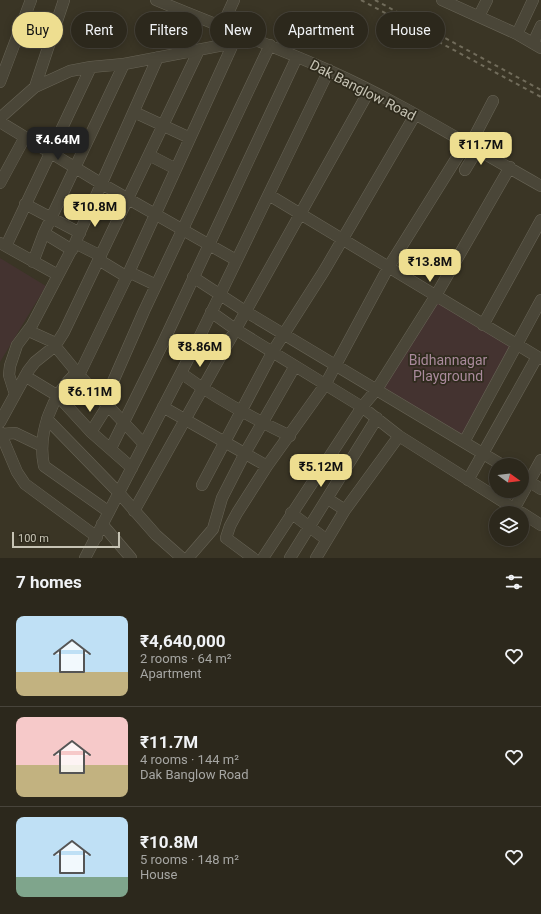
<!DOCTYPE html>
<meta charset="utf-8">
<style>
body{margin:0;font-family:Roboto,sans-serif;background:#383429;color:#f1f3f6;height:100vh;display:flex;flex-direction:column;font-size:15px;white-space:nowrap}
*{box-sizing:border-box;margin:0}
p{font-size:13px;color:#a6a6a3}
.icon{flex:none;width:22px;height:22px;fill:none;stroke:currentColor;stroke-width:2;stroke-linecap:round;stroke-linejoin:round}
.map{position:relative;height:558px;overflow:hidden}
.details{display:flex;flex-direction:column;background:#2c281c;flex:1}
.details>*{flex:none}
.top-card{position:absolute;left:12px;top:12px;width:517px;height:36px;display:flex;gap:8px}
.needle{width:26px;rotate:105deg}
.tools{position:absolute;left:489px;top:458px;display:grid;gap:8px}
.tools a{display:grid;place-items:center;width:40px;height:40px;border-radius:50%;background:#2c281c;box-shadow:0 2px 10px #0003,0 0 0 1px #48443b;font-size:20px}
.scale{position:absolute;left:12px;bottom:10px;width:108px;box-sizing:border-box;padding-left:4px;border:2px solid #c6c3b4;border-top:0;font-size:11px;line-height:14px;white-space:nowrap;color:#c6c3b4;-webkit-text-stroke:3px #2f2b1d;paint-order:stroke}
.price{position:absolute;translate:-50% -34px;padding:0 9px;border-radius:8px;background:#eede90;color:#111;font-size:13px;line-height:26px;filter:drop-shadow(0 1px 2px #0008)}
.price::after{content:'';position:absolute;left:50%;top:24px;width:12px;height:9px;margin-left:-6px;background:inherit;clip-path:polygon(0 0,100% 0,50% 100%)}
.price.on{background:#222;color:#fff}
ul{padding:0;list-style:none}
li{display:flex;align-items:center;gap:12px;height:100px;padding:0 16px}
li+li{border-top:1px solid #48443b}
li span{display:grid;place-items:center;flex:none;width:112px;height:80px;border-radius:8px;color:#555}
li>.icon{margin-inline-start:auto}
span .icon{width:48px;height:48px;fill:#fffc;stroke-width:1}
li b{font-size:17px}
h2{display:flex;justify-content:space-between;align-items:center;height:48px;padding:0 16px;font-size:17px}
.chip{padding:0 14px;border-radius:18px;background:#2c281c;box-shadow:0 2px 10px #0003,0 0 0 1px #48443b;font-size:14px;line-height:36px}
.chip.on{background:#eede90;color:#111}
.map>svg:first-child{display:block}
.green{fill:#443330}
.lines{fill:none;stroke-linecap:round;stroke-linejoin:round}
.minor-casing{stroke:#686456;stroke-width:12}
.minor{stroke:#4a4638;stroke-width:11}
.rail{stroke:#716c5b;stroke-width:2;stroke-dasharray:4 4;stroke-linecap:butt}
.labels{text-anchor:middle;dominant-baseline:central;stroke-width:3.5;stroke-linejoin:round;paint-order:stroke}
.street-label{font-size:14px;fill:#c6c3b4;stroke:#2f2b1d}
.park-label{font-size:14px;fill:#aa8a9c;stroke:#2f2b1d}
</style>
<div class="map">
<svg width="541" height="558" viewBox="0 0 541 558">
<rect width="100%" height="100%" fill="#3a3525"/>
<!-- green -->
<path class="green" d="M0,258L46,286L0,362Z
M435,297L516,345L464,442L377,389Z"/>
<g class="lines">
<defs>
<path id="minor" d="M156,0C213,24 271,45 328,70C400,102 471,147 541,186
M442,0L517,34L541,48
M479,16L487,0
M222,26L234,0
M517,34L533,0
M533,43L541,26
M0,82L31,0
M35,87L64,0
M134,112L190,138
M0,118L35,87L70,71L91,67L124,64L255,39
M0,122L102,184L236,260
M470,145L493,101
M149,155L176,169
M465,170L477,150
M0,183L25,137
M269,195L541,359
M25,204L80,233
M44,233L72,250
M0,243L58,275
M75,243L101,256
M6,246L91,67
M99,260L127,277
M33,262L44,233L124,64
M129,272L156,285
M193,277L245,311L502,465
M211,312L235,329L362,407L399,436L521,513
M483,325L541,220
M29,331L51,341L79,375L144,444
M77,372C52,395 37,433 44,466L109,512
M181,373C215,398 252,418 290,436
M79,375L129,272L233,44
M25,376L58,396L91,432L132,468
M15,394L9,375L10,366L17,345L32,325L75,243L158,57
M104,402L144,311L270,45
M163,407L267,466
M47,419L119,493L156,535L182,558
M0,422L28,371L35,362L55,346L64,332L199,50
M0,432L17,472L25,484L97,537
M91,432L108,405
M2,434L15,433L42,446
M464,442L541,300
M111,448L162,345L297,57
M522,477L541,489
M468,480L537,357
M202,485L273,351L324,271L415,115
M328,499L345,510
M514,509L541,460
M134,511L369,91
M291,513L327,540
M522,513L541,525
M102,524L131,558
M85,558L198,340L329,70
M188,558L213,529L222,498L245,453L295,366
M253,558L226,538L230,526L237,513L267,466L325,385L388,268L466,143
M263,558L362,407L377,389L435,297L510,167
M290,558L377,418
M316,558L345,510L399,436"/>
</defs>
<!-- minor casing -->
<use href="#minor" class="minor-casing"/>
<!-- minor -->
<use href="#minor" class="minor"/>
<!-- rail -->
<path class="rail" d="M361,0L541,97
M375,0L541,90"/>
</g>
<g class="labels">
<!-- street labels -->
<g class="street-label">
<text transform="translate(363 90) rotate(27)">Dak Banglow Road</text>
</g>
<!-- park labels -->
<g class="park-label">
<text x="448" y="360">Bidhannagar<tspan x="448" dy="16">Playground</tspan></text>
</g>
</g>
</svg>
<div class="tools">
<a><svg class="needle" viewBox="-14 -14 28 28"><path d="M0-13l5 13h-10z" fill="#e53935"/><path d="M0 13l5-13h-10z" fill="#a6a6a3"/></svg></a>
<a><svg class="icon" aria-label="layers" viewBox="0 0 24 24"><path d="M12 4l9 5-9 5-9-5zM3 14l9 5 9-5"/></svg></a>
</div>
<div class="scale">100 m</div>
<b class="price on" style="left:58px;top:161px">₹4.64M</b>
<b class="price" style="left:481px;top:166px">₹11.7M</b>
<b class="price" style="left:95px;top:228px">₹10.8M</b>
<b class="price" style="left:430px;top:283px">₹13.8M</b>
<b class="price" style="left:200px;top:368px">₹8.86M</b>
<b class="price" style="left:90px;top:413px">₹6.11M</b>
<b class="price" style="left:321px;top:488px">₹5.12M</b>
<div class="top-card">
<a class="chip on">Buy</a>
<a class="chip">Rent</a>
<a class="chip">Filters</a>
<a class="chip">New</a>
<a class="chip">Apartment</a>
<a class="chip">House</a>
</div>
</div>
<section class="details">
<h2>7 homes<svg class="icon" aria-label="filters" viewBox="0 0 24 24"><path d="M4 7h16M4 17h16"/><circle cx="9" cy="7" r="2"/><circle cx="15" cy="17" r="2"/></svg></h2>
<ul>
<li><span style="background:linear-gradient(#bfe0f5 70%,#c2b280 0)"><svg class="icon" aria-label="home" viewBox="0 0 24 24"><path d="M3 11l9-7 9 7M6 9v11h12V9"/></svg></span><div><b>₹4,640,000</b><p>2 rooms · 64 m²</p><p>Apartment</p></div><svg class="icon" aria-label="heart" viewBox="0 0 24 24"><path d="M12 20l-8-8c-3-5 5-10 8-4 3-6 11-1 8 4z"/></svg></li>
<li><span style="background:linear-gradient(#f6c9c9 60%,#c2b280 0)"><svg class="icon" aria-label="home" viewBox="0 0 24 24"><path d="M3 11l9-7 9 7M6 9v11h12V9"/></svg></span><div><b>₹11.7M</b><p>4 rooms · 144 m²</p><p>Dak Banglow Road</p></div><svg class="icon" aria-label="heart" viewBox="0 0 24 24"><path d="M12 20l-8-8c-3-5 5-10 8-4 3-6 11-1 8 4z"/></svg></li>
<li><span style="background:linear-gradient(#bfe0f5 75%,#7fa58c 0)"><svg class="icon" aria-label="home" viewBox="0 0 24 24"><path d="M3 11l9-7 9 7M6 9v11h12V9"/></svg></span><div><b>₹10.8M</b><p>5 rooms · 148 m²</p><p>House</p></div><svg class="icon" aria-label="heart" viewBox="0 0 24 24"><path d="M12 20l-8-8c-3-5 5-10 8-4 3-6 11-1 8 4z"/></svg></li>
</ul>
</section>
